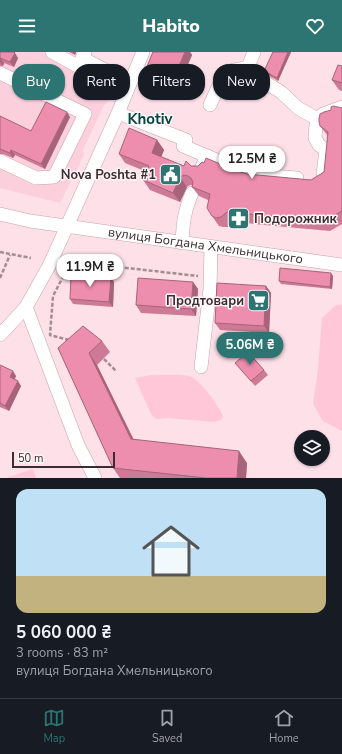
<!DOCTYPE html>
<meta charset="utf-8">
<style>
body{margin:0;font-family:"Nunito Sans",sans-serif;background:#242831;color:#f1f3f6;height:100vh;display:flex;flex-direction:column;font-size:15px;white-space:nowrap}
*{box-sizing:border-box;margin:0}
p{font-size:13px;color:#9ea1a6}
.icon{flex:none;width:22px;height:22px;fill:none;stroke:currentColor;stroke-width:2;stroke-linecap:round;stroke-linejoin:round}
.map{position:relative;height:426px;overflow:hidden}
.details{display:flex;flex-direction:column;background:#171b24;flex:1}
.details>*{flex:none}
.banner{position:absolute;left:12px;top:12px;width:318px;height:36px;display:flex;gap:8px}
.buttons{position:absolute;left:294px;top:378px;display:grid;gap:8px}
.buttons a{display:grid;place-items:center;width:36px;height:36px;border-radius:50%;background:#171b24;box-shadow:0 1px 3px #0004;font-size:20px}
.scale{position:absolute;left:12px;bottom:10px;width:103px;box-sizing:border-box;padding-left:4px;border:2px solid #3a2c30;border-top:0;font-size:11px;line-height:14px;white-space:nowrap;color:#3a2c30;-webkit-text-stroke:3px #fcf4f6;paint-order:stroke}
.price{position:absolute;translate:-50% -34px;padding:0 9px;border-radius:14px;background:#fff;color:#222;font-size:13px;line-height:26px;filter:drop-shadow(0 1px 2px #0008)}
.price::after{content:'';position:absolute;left:50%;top:24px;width:12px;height:9px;margin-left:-6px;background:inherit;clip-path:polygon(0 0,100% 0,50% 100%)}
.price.active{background:#2c7572;color:#fff}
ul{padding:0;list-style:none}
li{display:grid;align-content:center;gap:8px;height:212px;padding:0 16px}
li+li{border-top:1px solid #363941}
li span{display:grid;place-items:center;height:124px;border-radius:12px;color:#555}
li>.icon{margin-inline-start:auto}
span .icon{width:72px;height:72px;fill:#fffc;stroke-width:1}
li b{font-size:17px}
.tag{padding:0 14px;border-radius:16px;background:#171b24;box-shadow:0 1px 3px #0004;font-size:14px;line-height:36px}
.tag.active{background:#2c7572;color:#fff}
header{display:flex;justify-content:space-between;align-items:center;height:52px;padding:0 16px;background:#2c7572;color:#fff;font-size:18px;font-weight:800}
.tab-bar{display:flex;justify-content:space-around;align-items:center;height:56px;border-top:1px solid #363941;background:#171b24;font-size:11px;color:#9ea1a6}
.tab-bar a{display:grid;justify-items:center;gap:2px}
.tab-bar .active{color:#2c7572}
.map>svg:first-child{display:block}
.built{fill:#fccfdd}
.green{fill:#ffc7d8}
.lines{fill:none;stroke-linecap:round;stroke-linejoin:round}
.minor-casing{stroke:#c6a3ae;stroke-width:14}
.path{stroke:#a38c93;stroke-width:2.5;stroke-dasharray:4 2;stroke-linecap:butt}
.minor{stroke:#fff;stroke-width:13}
.wall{fill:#cd7a96}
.shaded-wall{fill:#a7637a}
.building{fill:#ee8eaf;stroke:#a7637a}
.labels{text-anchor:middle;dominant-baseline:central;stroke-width:3;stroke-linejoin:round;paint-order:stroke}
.poi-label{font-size:13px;font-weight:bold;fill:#3a2c30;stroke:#fcf4f6;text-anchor:end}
.street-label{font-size:13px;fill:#3a2c30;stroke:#fcf4f6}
.quarter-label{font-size:15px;font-weight:bold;fill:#044644;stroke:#fcf4f6}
</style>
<header><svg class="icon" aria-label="menu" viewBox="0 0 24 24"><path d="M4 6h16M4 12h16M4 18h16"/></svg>Habito<svg class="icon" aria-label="heart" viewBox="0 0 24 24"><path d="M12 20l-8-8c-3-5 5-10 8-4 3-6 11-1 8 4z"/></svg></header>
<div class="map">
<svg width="342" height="426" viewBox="0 0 342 426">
<rect width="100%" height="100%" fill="#fee0e9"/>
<!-- built -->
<path class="built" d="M0,0H58L118,30L108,50L104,53L83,98L84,103L60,151L0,136Z"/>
<!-- green -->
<path class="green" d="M342,252V379L323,369L313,352L318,318L322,266L335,254Z
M151,323C159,323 183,322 189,324C201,328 218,353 223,364L221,368L214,370L168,366L156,367L151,362L135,326Z
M33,417L36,426H6Z"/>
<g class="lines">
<defs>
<g id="minor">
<path d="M52,0L126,41"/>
<path d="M85,0L82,6L130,31"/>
<path d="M248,15L253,23L281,40L298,56L319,68"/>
<path d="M0,21L85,62L54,125L36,126L0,109"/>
<path d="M210,53L225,20L248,15L254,0"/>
<path d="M118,61L186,88L183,94L207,104"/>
<path d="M201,117L207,104L247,122L297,126"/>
<path d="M323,122L326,98L319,93L315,86L316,73L323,62L342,55"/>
<path id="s1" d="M0,162L30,169L342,213"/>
<path d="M182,191C183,171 184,160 192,141"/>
<path d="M26,255L78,393L95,426"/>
<path d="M0,283L26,255L49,214L118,61L143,0"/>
<path d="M201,315L210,237L211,195"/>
</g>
</defs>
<!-- minor casing -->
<use href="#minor" class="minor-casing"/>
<!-- path -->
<path class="path" d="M0,200L31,206
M0,226L10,203
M69,288L50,283L53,244L65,221L74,210L198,224
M104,307L116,319"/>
<!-- minor -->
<use href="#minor" class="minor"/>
</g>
<!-- wall -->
<path class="wall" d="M0,0L18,6L14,15L4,11L3,14H0Z
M69,0H76L75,3Z
M153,0H190L192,3L175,43L148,31L143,24Z
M273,0H291L278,29L266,22L264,19Z
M342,14V39L339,38L332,28Z
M342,56V172L330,179L234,170L228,175H223L219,174L212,164L208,148L199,144L192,135V133H190L187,135L180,150L150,138L143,128L147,120L125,111L119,102L157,88L164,98L161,105L184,114L237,119L247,122L311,128L324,120L328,84L320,74Z
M0,64L31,79L70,65L45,117L15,103L13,106L3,102H0Z
M333,224L332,237L281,232L279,229Z
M111,225L114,230L113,255L73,252L70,247Z
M193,230L198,237L196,264L141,261L136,253Z
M266,234L271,241L269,281L220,278L215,271Z
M102,289L110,300L97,313L134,388L247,411L246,426H120L113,416L58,296Z
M235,311L264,318L268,323L255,334Z
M0,313L16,324L15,327L21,334L9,359L0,355Z"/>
<!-- shaded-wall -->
<path class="shaded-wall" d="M72,0H76L75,3Z
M185,0H190L192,3L175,43L170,35Z
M288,0H291L278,29L277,26Z
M15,1L18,6L14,15L10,10Z
M0,7V6L4,11L3,14L0,10Z
M67,60L70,65L45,117L41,112Z
M157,88L164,98L159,111L152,101Z
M11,98L15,103L13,106L10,101Z
M180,125L187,135L180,150L173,141Z
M331,221L333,224L332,237L330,235Z
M111,225L114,230L113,255L109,250Z
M193,230L198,237L196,264L191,257Z
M266,234L271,241L269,281L264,274Z
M89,301L97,313L139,399L131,387Z
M13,319L16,324L13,330L10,325Z
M18,329L21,334L9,359L5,354Z
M239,399L247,411L246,426H237Z"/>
<!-- building -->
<path class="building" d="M0,0H14L15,1L10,10L0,6V7Z
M153,0H185L170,35L143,24Z
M273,0H288L277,26L264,19Z
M338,13L342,14V31L332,28Z
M46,50L67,60L41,112L11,98L10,101L0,97V64L31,79Z
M333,54L342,56V159L324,169L227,160L221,165L216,166L212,164L207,156L210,142L192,135L193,130L191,126L188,124L184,123L180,125L173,141L143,128L149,114L119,102L129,76L157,88L152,101L184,114L186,109L191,114H198L202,110L204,111L206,106L237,119L247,122L311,128L324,120L328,80L320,74L319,70V66L320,62L324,60L331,58V55Z
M280,216L331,221L330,235L279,229Z
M71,223L111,225L109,250L70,247Z
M138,226L193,230L191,257L136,253Z
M217,231L266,234L264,274L215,271Z
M83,274L102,289L89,301L131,387L239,399L237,426H206L113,416L58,296Z
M248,300L264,318L251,329L235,311Z
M0,313L13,319L10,325L18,329L5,354L0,351Z"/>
<!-- icons -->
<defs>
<symbol id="civic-square" viewBox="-11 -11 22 22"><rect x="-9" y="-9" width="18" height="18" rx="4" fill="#2c7572" stroke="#fcf4f6"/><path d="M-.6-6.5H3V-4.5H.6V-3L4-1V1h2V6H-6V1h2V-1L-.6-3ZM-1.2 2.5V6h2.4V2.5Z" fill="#fff"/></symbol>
<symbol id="pharmacy-square" viewBox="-11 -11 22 22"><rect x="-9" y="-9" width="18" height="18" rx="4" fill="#2c7572" stroke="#fcf4f6"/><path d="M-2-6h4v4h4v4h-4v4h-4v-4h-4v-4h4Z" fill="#fff"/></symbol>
<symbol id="supermarket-square" viewBox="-11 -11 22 22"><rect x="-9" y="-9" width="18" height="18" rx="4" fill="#2c7572" stroke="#fcf4f6"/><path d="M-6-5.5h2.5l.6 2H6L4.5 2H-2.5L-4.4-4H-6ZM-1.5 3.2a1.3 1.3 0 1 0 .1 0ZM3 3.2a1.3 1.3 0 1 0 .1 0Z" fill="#fff"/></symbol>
</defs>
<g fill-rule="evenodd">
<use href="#civic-square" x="158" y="110" width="25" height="25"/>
<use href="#pharmacy-square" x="226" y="154" width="25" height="25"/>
<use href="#supermarket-square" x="246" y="236" width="25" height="25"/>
</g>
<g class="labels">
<!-- poi labels -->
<g class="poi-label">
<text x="156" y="123">Nova Poshta #1</text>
<text x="254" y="167" text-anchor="start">Подорожник</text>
<text x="244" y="249">Продтовари</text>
</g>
<!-- street labels -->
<g class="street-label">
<text stroke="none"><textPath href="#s1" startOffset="208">вулиця Богдана Хмельницького</textPath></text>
</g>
<!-- quarter labels -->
<g class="quarter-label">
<text x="150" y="67">Khotiv</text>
</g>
</g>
</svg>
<div class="buttons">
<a><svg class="icon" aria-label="layers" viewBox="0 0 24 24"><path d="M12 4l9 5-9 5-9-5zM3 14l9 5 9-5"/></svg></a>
</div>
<div class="scale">50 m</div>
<b class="price" style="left:252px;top:128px">12.5M ₴</b>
<b class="price" style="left:90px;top:236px">11.9M ₴</b>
<b class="price active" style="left:250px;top:314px">5.06M ₴</b>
<div class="banner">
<a class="tag active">Buy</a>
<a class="tag">Rent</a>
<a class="tag">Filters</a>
<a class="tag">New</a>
</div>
</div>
<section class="details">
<ul>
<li><span style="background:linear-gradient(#bfe0f5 70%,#c2b280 0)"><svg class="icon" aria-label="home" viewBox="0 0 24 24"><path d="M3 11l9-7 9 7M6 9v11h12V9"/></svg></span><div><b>5 060 000 ₴</b><p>3 rooms · 83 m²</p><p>вулиця Богдана Хмельницького</p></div></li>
</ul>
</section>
<nav class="tab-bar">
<a class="active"><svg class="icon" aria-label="map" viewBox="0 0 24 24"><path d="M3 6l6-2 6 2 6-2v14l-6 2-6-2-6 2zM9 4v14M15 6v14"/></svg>Map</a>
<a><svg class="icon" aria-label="saved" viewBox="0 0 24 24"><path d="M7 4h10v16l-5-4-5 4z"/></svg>Saved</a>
<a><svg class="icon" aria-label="home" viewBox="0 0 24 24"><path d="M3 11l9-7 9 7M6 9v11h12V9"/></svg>Home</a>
</nav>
